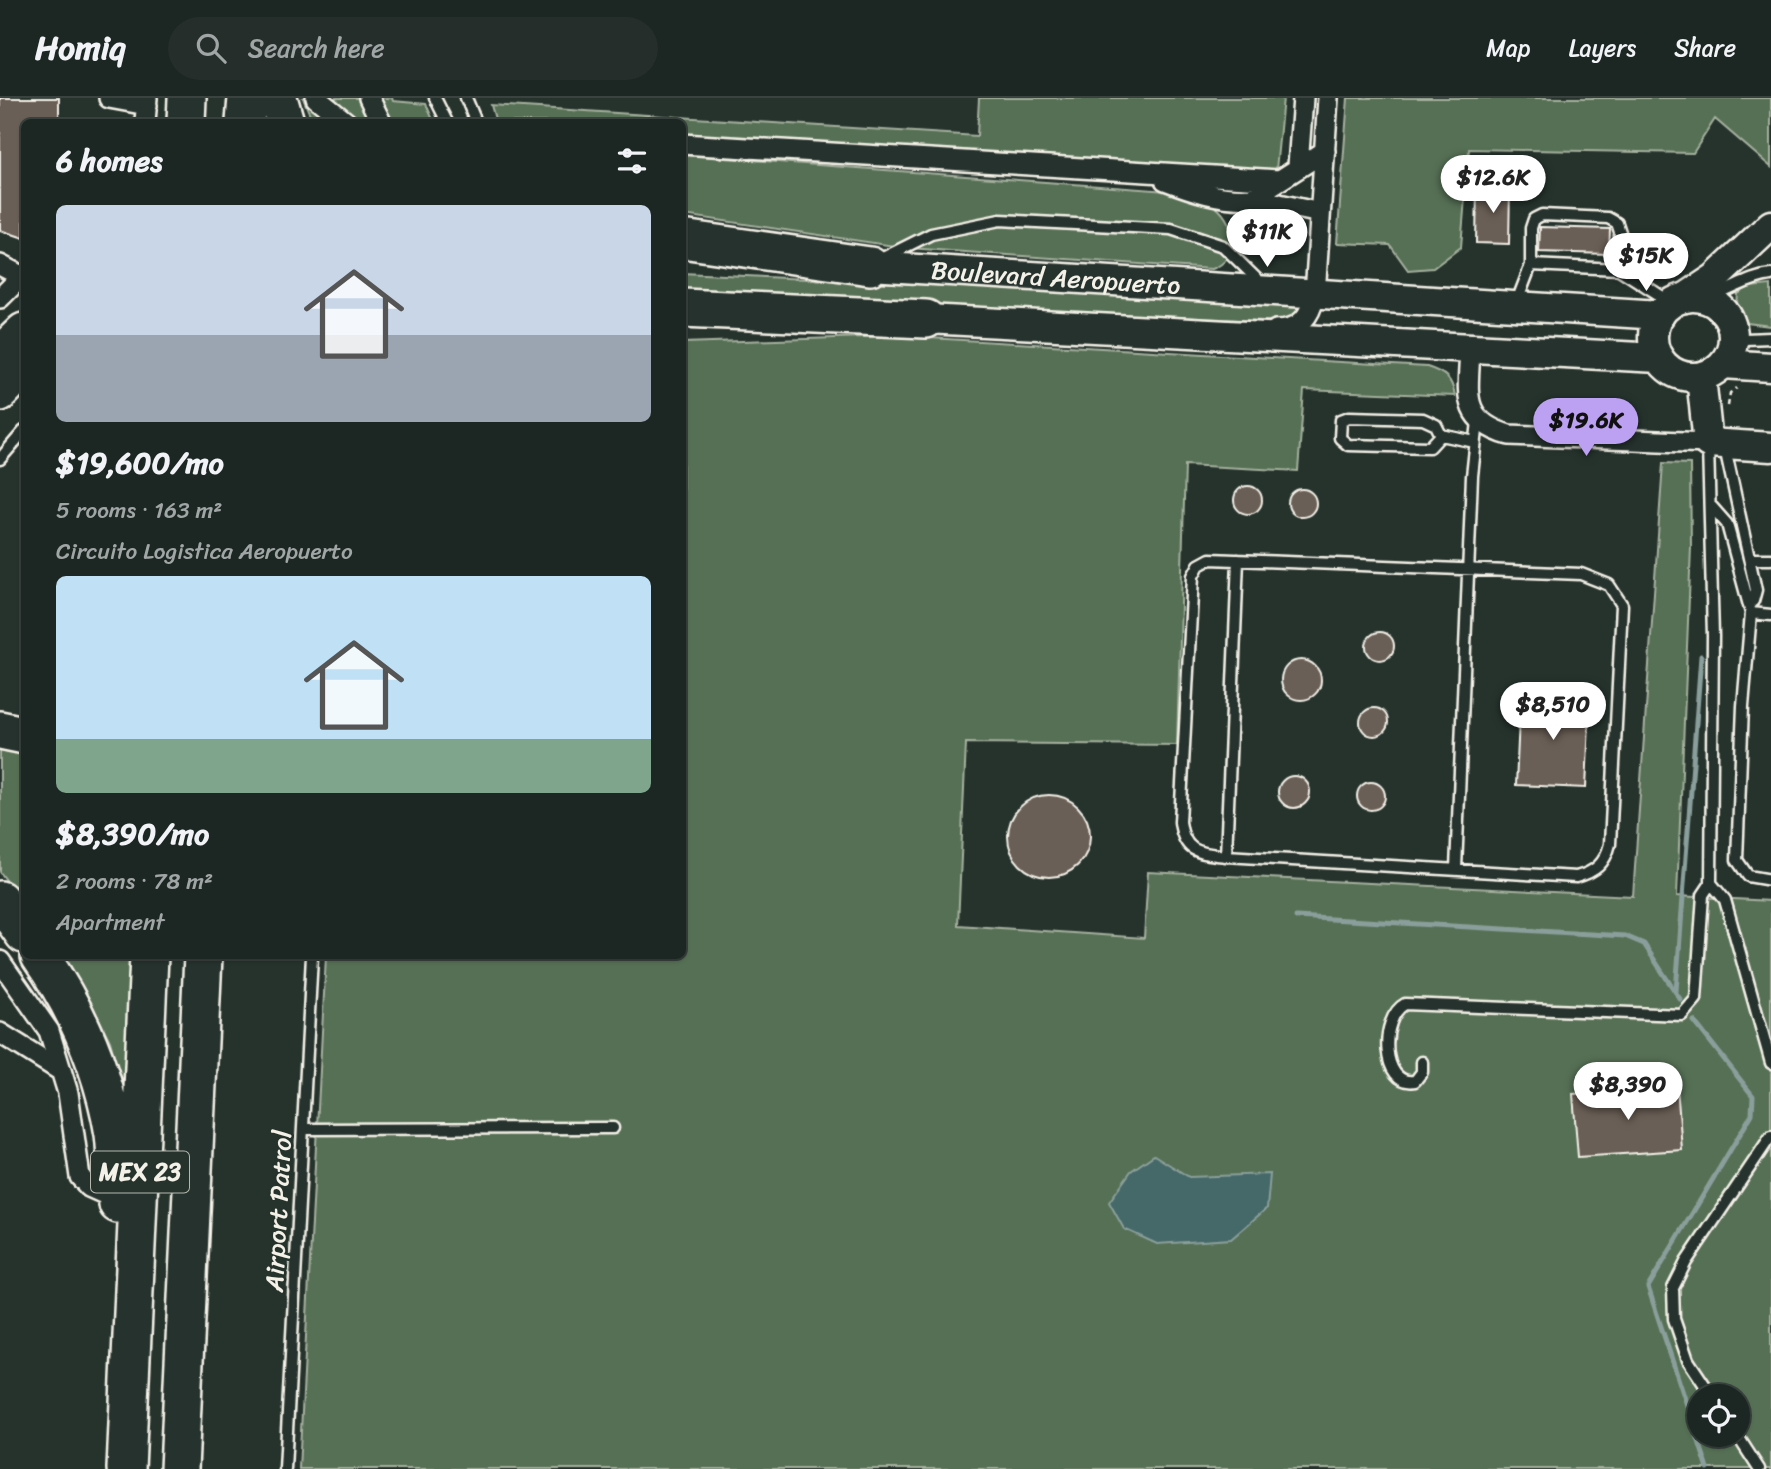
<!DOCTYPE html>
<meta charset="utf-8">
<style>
body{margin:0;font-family:Sriracha,sans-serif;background:#252e2a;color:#f1f3f6;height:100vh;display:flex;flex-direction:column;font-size:26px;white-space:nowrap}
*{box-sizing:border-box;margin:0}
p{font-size:23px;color:#a0a5a5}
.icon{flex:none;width:38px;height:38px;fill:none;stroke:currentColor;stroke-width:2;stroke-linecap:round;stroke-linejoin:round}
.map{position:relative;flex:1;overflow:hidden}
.side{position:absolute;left:21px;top:21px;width:665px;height:840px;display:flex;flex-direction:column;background:#1c2622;border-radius:10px;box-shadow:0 2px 5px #0004,0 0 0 2px #3a4340}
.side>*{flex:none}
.tools{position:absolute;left:1687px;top:1286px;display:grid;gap:14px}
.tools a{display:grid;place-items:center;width:63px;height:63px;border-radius:50%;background:#1c2622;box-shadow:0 2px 5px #0004,0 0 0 2px #3a4340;font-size:35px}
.price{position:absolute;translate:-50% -60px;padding:0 16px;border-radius:24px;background:#fff;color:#222;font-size:23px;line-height:46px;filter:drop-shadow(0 2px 4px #0008)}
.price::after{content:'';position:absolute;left:50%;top:42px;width:21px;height:16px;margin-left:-10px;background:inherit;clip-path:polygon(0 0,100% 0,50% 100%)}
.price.active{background:#bca0f2;color:#111}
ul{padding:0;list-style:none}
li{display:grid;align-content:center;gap:14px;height:371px;padding:0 35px}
li span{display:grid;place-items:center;height:217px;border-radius:10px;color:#555}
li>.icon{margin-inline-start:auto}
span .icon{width:126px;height:126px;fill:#fffc;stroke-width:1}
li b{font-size:30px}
h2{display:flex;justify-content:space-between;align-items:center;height:84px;padding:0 35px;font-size:30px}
header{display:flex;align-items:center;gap:42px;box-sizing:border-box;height:98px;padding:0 35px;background:#1c2622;border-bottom:2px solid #3a4340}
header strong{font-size:33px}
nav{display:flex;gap:38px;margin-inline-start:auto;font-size:24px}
.search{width:490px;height:63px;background:#252e2a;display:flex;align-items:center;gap:18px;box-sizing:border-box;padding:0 24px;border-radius:38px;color:#a0a5a5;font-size:26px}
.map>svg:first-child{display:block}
.green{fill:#567055;stroke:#a5b09e;stroke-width:2;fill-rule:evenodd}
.water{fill:#446868;stroke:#8a9f9b;stroke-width:2}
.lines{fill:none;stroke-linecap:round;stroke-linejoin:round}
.stream{stroke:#8a9f9b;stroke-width:5}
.building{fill:#6a5e56;stroke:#f4f1e8;stroke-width:2}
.lane-casing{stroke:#f4f1e8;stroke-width:15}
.street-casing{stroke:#f4f1e8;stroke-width:24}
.secondary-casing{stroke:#f4f1e8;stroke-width:33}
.highway-casing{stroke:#f4f1e8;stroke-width:42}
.path{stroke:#f4f1e8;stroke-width:2.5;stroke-dasharray:5 5;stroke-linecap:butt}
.lane{stroke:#26332d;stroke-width:10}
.street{stroke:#26332d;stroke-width:19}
.secondary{stroke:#26332d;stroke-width:28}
.highway{stroke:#26332d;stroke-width:37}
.labels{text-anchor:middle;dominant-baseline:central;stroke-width:5;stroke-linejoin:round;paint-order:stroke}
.shield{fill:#26332d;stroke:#b6b8b0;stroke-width:2}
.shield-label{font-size:24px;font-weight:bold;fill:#f4f1e8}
.street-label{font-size:26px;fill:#f4f1e8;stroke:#26332d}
</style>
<header>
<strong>Homiq</strong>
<div class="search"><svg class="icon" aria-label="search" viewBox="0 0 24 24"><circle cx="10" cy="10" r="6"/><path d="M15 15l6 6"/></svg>Search here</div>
<nav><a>Map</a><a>Layers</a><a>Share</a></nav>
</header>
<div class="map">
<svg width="1771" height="1371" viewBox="0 0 1771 1371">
<rect width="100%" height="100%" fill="#26332d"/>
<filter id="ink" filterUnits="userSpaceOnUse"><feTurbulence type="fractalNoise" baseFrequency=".0143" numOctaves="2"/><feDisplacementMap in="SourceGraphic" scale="14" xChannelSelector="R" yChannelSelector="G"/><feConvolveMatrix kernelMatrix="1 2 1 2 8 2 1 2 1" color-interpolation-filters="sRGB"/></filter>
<g filter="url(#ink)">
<!-- green -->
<path class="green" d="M303,0H392L393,3L426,6L434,24H313Z
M979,0H1283L1274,92L1237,95L1218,78L1193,69L683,36L682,24H501L495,21L491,7L977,38Z
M1348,0H1771V69L1715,21L1693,55L1469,51L1461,149L1433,170L1408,172L1390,147L1337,145Z
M683,57L1181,94C1194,97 1206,100 1216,109C1237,126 1240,161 1212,171L908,150L683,117Z
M682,175L1300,204L1299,214L1284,224L1050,213L1027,222L683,203Z
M1771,187V228L1747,225L1737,206L1738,196L1749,189Z
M895,238L1427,269C1445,275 1452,280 1455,298L1304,292L1298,373L1185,367L1177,647L966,645L958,827L1144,840L1148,774L1633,798L1663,365L1690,366L1691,449L1677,798L1771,803V1371H299L326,858H682L683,245ZM1699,1298H1738V1337H1699Z
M0,641L24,645V806L0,774Z
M61,858H135L128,1007L110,943L86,895Z"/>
<!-- water -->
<path class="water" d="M1154,1057L1189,1079L1270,1076L1267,1110L1231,1141L1157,1146L1124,1131L1109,1104L1131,1073Z"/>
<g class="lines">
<!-- stream -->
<path class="stream" d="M1296,819L1625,838L1644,846L1680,901
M1676,893L1701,558
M1694,923L1753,998L1752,1016L1648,1189L1708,1371"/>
</g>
<!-- building -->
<path class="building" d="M0,0H59V24H24V140L0,132Z
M1477,88H1510L1509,146L1476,145Z
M1540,129L1610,131L1609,156L1539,154Z
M1234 402a14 14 0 1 1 28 0a14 14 0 1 1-28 0Z
M1288 405a14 14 0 1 1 28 0a14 14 0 1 1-28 0Z
M1366 548a14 14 0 1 1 28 0a14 14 0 1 1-28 0Z
M1281 582a20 20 0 1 1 40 0a20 20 0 1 1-40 0Z
M1520,598L1590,601L1586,690L1516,687Z
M1360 624a14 14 0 1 1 28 0a14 14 0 1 1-28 0Z
M1278 694a16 16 0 1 1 32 0a16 16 0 1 1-32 0Z
M1357 698a14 14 0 1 1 28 0a14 14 0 1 1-28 0Z
M1008 738a41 41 0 1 1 82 0a41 41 0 1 1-82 0Z
M1677,988L1682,1052L1578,1059L1573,996Z"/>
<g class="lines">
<defs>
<path id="lane" d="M435,0L447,24
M466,0L476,24
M881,161L931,136L1000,122L1171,131L1223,148L1263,187
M1531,167L1619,171
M1703,199C1727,197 1744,180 1771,177
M1516,206L1531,167V130L1534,121L1542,117L1608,120L1617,125L1620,134L1619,171L1672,205
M1729,258L1745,241L1771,240
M1349,319L1423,321L1436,327L1441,337L1430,349L1348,347L1340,340L1341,322Z
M1441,337L1475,344
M1725,350L1756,492L1753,503L1749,505
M0,361L24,333
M1712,409L1727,426L1751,515L1743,608L1737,762L1748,778L1771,782
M1210,461L1581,476L1609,487L1622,507L1610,746C1605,766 1595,774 1576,779L1226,758C1199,755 1184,755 1180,724L1193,478L1199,467Z
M1751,461H1771
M1751,515L1771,517
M1226,758L1238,462
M1456,771L1472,378L1478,323
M1711,785L1725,802L1771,965
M1422,964V974L1415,983C1381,989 1379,920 1405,906L1682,917L1696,901L1703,797L1711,785L1713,538L1708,347
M303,1031L613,1030
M1712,1298L1688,1262L1674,1221L1673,1190L1686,1164L1771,1038
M1737,1337L1759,1371
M285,1371L312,858"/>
<path id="street" d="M109,0L147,7
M316,0L346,24
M369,0L381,24
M145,24L147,0
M682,46L1280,82
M1298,68L1303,0
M1165,82C1191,92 1223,103 1252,100L1325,53
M1252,100L1320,115
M0,167L21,178
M0,200L24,176
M1276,232C1301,232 1310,218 1315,197L1328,0
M1470,249C1469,293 1458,322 1509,337L1708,345
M0,863L49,933L68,995L80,1079L89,1089L118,1102
M0,935L61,973"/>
<g id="secondary">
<path id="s1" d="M870,168L1660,217"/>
<circle cx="1693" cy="239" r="40"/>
<path d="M1685,200L1715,180L1771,127"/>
<path d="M926,221L1659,260"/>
<path d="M1723,266L1771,269"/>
<path d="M1701,279L1708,345L1771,349"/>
</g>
<path id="highway" d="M278,0L285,24
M186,24L187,0
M245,24L247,0
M682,141L870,168
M682,210L926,221
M0,257L24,234
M0,294L24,269
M0,632L24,637
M0,802L24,836
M40,858C77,911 103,971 114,1036C117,1059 116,1083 118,1106
M126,1371L149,858
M179,1371L203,858"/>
</defs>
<!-- lane casing -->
<use href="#lane" class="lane-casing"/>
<!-- street casing -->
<use href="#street" class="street-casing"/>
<!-- secondary casing -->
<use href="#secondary" class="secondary-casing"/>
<!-- highway casing -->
<use href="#highway" class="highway-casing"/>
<!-- path -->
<path class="path" d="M1728,308L1730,295L1737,290"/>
<!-- lane -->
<use href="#lane" class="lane"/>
<!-- street -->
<use href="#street" class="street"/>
<!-- secondary -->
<use href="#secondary" class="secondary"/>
<!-- highway -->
<use href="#highway" class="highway"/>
</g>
</g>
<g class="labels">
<!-- shield labels -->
<rect class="shield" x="91" y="1053.5" width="98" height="41" rx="5"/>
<g class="shield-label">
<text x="140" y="1074">MEX 23</text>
</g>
<!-- street labels -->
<g class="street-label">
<text stroke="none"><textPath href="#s1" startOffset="186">Boulevard Aeropuerto</textPath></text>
<text transform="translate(278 1113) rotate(-87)">Airport Patrol</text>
</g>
</g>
</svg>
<div class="tools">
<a><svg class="icon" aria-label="locate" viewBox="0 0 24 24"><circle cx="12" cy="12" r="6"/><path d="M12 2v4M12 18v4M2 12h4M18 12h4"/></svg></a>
</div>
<b class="price" style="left:1493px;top:117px">$12.6K</b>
<b class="price" style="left:1267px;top:171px">$11K</b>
<b class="price" style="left:1646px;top:195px">$15K</b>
<b class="price active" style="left:1586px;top:360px">$19.6K</b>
<b class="price" style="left:1553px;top:644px">$8,510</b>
<b class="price" style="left:1628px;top:1024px">$8,390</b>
<section class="side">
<h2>6 homes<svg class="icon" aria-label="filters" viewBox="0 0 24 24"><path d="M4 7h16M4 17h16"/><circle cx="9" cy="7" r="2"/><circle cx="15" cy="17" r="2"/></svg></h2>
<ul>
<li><span style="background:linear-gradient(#c9d6e8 60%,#9aa5b1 0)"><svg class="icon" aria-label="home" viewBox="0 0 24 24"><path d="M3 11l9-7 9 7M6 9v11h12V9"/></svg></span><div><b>$19,600/mo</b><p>5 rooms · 163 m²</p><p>Circuito Logistica Aeropuerto</p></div></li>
<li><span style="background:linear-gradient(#bfe0f5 75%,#7fa58c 0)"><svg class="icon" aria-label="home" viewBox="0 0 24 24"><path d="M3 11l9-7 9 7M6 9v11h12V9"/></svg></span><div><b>$8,390/mo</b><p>2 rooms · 78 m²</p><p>Apartment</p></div></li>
</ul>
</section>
</div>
